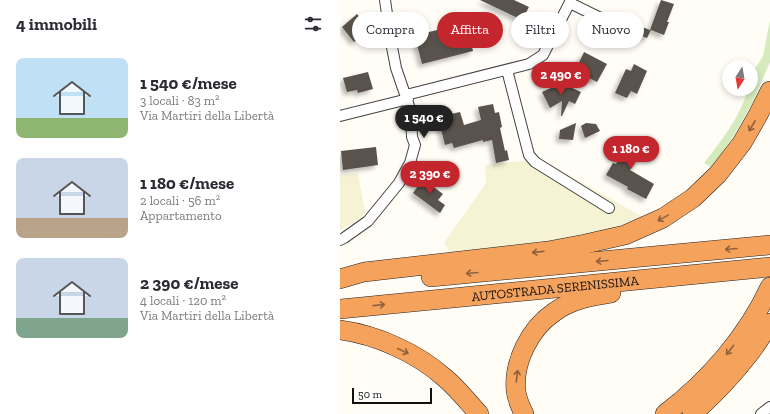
<!DOCTYPE html>
<html lang="it">
<meta charset="utf-8">
<style>
body{margin:0;font-family:"Zilla Slab",serif;background:#f2f2f3;color:#2b2b33;height:100vh;display:flex;flex-direction:column;font-size:15px;white-space:nowrap}
*{box-sizing:border-box;margin:0}
p{font-size:13px;color:#7c7c81}
.icon{flex:none;width:22px;height:22px;fill:none;stroke:currentColor;stroke-width:2;stroke-linecap:round;stroke-linejoin:round}
.map{position:relative;flex:1;overflow:hidden}
.drawer{display:flex;flex-direction:column;background:#fff;width:340px}
.drawer>*{flex:none}
.guide{position:absolute;left:12px;top:12px;width:358px;height:36px;display:flex;gap:8px}
.needle{width:26px;rotate:191deg}
.tools{position:absolute;left:382px;top:60px;display:grid;gap:8px}
.tools a{display:grid;place-items:center;width:36px;height:36px;border-radius:50%;background:#fff;box-shadow:0 2px 6px #0003;font-size:20px}
.scale{position:absolute;left:12px;bottom:10px;width:80px;box-sizing:border-box;padding-left:4px;border:2px solid #111;border-top:0;font-size:11px;line-height:14px;white-space:nowrap;color:#111;-webkit-text-stroke:3px #fff;paint-order:stroke}
.price{position:absolute;translate:-50% -34px;padding:0 9px;border-radius:14px;background:#c4262e;color:#fff;font-size:13px;line-height:26px;filter:drop-shadow(0 1px 2px #0008)}
.price::after{content:'';position:absolute;left:50%;top:24px;width:12px;height:9px;margin-left:-6px;background:inherit;clip-path:polygon(0 0,100% 0,50% 100%)}
.price.active{background:#222;color:#fff}
ul{padding:0;list-style:none}
li{display:flex;align-items:center;gap:12px;height:100px;padding:0 16px}
li span{display:grid;place-items:center;flex:none;width:112px;height:80px;border-radius:8px;color:#555}
li>.icon{margin-inline-start:auto}
span .icon{width:48px;height:48px;fill:#fffc;stroke-width:1}
li b{font-size:17px}
h2{display:flex;justify-content:space-between;align-items:center;height:48px;padding:0 16px;font-size:17px}
.pill{padding:0 14px;border-radius:18px;background:#fff;box-shadow:0 2px 6px #0003;font-size:14px;line-height:36px}
.pill.active{background:#c4262e;color:#fff}
main{display:flex;flex:1;min-height:0}
.map>svg:first-child{display:block}
.farmland{fill:#f6f3d4}
.green{fill:#d5ebbd}
.building{fill:#5a524d;filter:url(#shadow)}
.lines{fill:none;stroke-linecap:round;stroke-linejoin:round}
.street-casing{stroke:#444;stroke-width:12}
.highway-casing{stroke:#222;stroke-width:20}
.street{stroke:#fff;stroke-width:10}
.highway{stroke:#f5a25d;stroke-width:19}
.oneway{stroke:#8e613b}
.labels{text-anchor:middle;dominant-baseline:central;stroke-width:4;stroke-linejoin:round;paint-order:stroke}
.street-label{font-size:13px;fill:#111;stroke:#fff}
</style>
<main>
<section class="drawer">
<h2>4 immobili<svg class="icon" aria-label="filters" viewBox="0 0 24 24"><path d="M4 7h16M4 17h16"/><circle cx="9" cy="7" r="2"/><circle cx="15" cy="17" r="2"/></svg></h2>
<ul>
<li><span style="background:linear-gradient(#bfe0f5 75%,#8fb573 0)"><svg class="icon" aria-label="home" viewBox="0 0 24 24"><path d="M3 11l9-7 9 7M6 9v11h12V9"/></svg></span><div><b>1 540 €/mese</b><p>3 locali · 83 m²</p><p>Via Martiri della Libertà</p></div></li>
<li><span style="background:linear-gradient(#c9d6e8 75%,#b9a48a 0)"><svg class="icon" aria-label="home" viewBox="0 0 24 24"><path d="M3 11l9-7 9 7M6 9v11h12V9"/></svg></span><div><b>1 180 €/mese</b><p>2 locali · 56 m²</p><p>Appartamento</p></div></li>
<li><span style="background:linear-gradient(#c9d6e8 75%,#7fa58c 0)"><svg class="icon" aria-label="home" viewBox="0 0 24 24"><path d="M3 11l9-7 9 7M6 9v11h12V9"/></svg></span><div><b>2 390 €/mese</b><p>4 locali · 120 m²</p><p>Via Martiri della Libertà</p></div></li>
</ul>
</section>
<div class="map">
<svg width="430" height="414" viewBox="0 0 430 414">
<defs>
<filter id="shadow"><feDropShadow dx="-3.5" dy="3.5" stdDeviation="2" flood-color="#0004"/></filter>
</defs>
<rect width="100%" height="100%" fill="#fffdf5"/>
<!-- farmland -->
<path class="farmland" d="M200,159L305,218L265,231L225,241L112,255L104,243L146,183L145,165Z
M18,173L25,214L17,221L0,230V175Z"/>
<!-- green -->
<path class="green" d="M430,20V62L413,102L394,135L372,168L364,163C382,140 400,117 408,89H411V80L413,72L423,56Z"/>
<!-- building -->
<path class="building" d="M140,0H174L189,7L182,20Z
M321,0L334,4L327,22H329L324,35L311,30L307,38L299,35L302,27L310,30Z
M17,14L29,28L20,35L21,36L14,42L2,27Z
M126,23L133,51L82,64L73,29L83,26L85,33Z
M244,52L267,64L257,82L235,71Z
M294,64L307,71L297,94L291,91L287,98L275,93L286,69L291,71Z
M28,72L33,89L18,93L17,90L7,92L3,78Z
M219,85L225,87L226,85L241,92L235,104L229,101L222,116H221L222,101L210,108L202,92L213,87L214,88Z
M153,104L155,113L159,112L162,127L160,128L165,151L167,150L169,160L156,163L152,140L143,142V140L114,148L112,143L105,145L98,117L120,112L124,125L141,120L138,107Z
M236,123L233,140L219,139L220,130Z
M246,123L256,124L260,131L245,138L241,126Z
M290,136L305,147L290,170L314,184L306,199L287,189L288,187L266,175L273,163L276,164L287,147L284,145Z
M36,147L38,165L3,170L1,151Z
M83,179L103,194L98,200L105,205L100,213L73,193Z"/>
<g class="lines">
<defs>
<path id="street" d="M230,3L281,28
M167,70L189,155L195,162L269,208
M66,95L189,64L203,55L231,0
M0,116L68,99
M0,240L4,238L28,221L59,183L70,163L75,145L72,137L71,116L69,106L56,68L51,42L45,0
M421,414L430,407"/>
<g id="highway">
<path d="M91,277L430,245"/>
<path d="M0,279L24,272L208,251L245,244L285,235L323,218L353,198L378,174L402,143L418,115L430,91"/>
<path id="s1" d="M0,309L430,267"/>
<path d="M0,330C37,335 77,353 105,378C118,389 128,402 139,414"/>
<path d="M184,414C180,406 177,399 176,391C173,362 190,329 213,313C230,300 251,296 271,293"/>
<path d="M325,414C368,381 407,337 430,287"/>
<path d="M352,414C373,396 392,376 409,354C417,344 423,333 430,323"/>
</g>
</defs>
<!-- street casing -->
<use href="#street" class="street-casing"/>
<!-- highway casing -->
<use href="#highway" class="highway-casing"/>
<!-- street -->
<use href="#street" class="street"/>
<!-- highway -->
<use href="#highway" class="highway"/>
</g>
<!-- one-way arrows -->
<defs><path id="oneway-shaft" d="M-6 0H5M1.5-3L5.5 0L1.5 3" fill="none" stroke-width="1.6" stroke-linecap="round" stroke-linejoin="round"/></defs>
<g class="oneway">
<use href="#oneway-shaft" transform="translate(412 126) rotate(120)"/>
<use href="#oneway-shaft" transform="translate(323 218) rotate(151)"/>
<use href="#oneway-shaft" transform="translate(391 249) rotate(175)"/>
<use href="#oneway-shaft" transform="translate(198 252) rotate(173)"/>
<use href="#oneway-shaft" transform="translate(262 261) rotate(175)"/>
<use href="#oneway-shaft" transform="translate(132 273) rotate(175)"/>
<use href="#oneway-shaft" transform="translate(39 305) rotate(-6)"/>
<use href="#oneway-shaft" transform="translate(390 350) rotate(128)"/>
<use href="#oneway-shaft" transform="translate(63 351) rotate(25)"/>
<use href="#oneway-shaft" transform="translate(177 376) rotate(-83)"/>
</g>
<g class="labels">
<!-- street labels -->
<g class="street-label">
<text stroke="none"><textPath href="#s1" startOffset="216">AUTOSTRADA SERENISSIMA</textPath></text>
</g>
</g>
</svg>
<div class="tools">
<a><svg class="needle" viewBox="-14 -14 28 28"><path d="M0-13l5 13h-10z" fill="#e53935"/><path d="M0 13l5-13h-10z" fill="#7c7c81"/></svg></a>
</div>
<div class="scale">50 m</div>
<b class="price" style="left:221px;top:96px">2 490 €</b>
<b class="price active" style="left:84px;top:139px">1 540 €</b>
<b class="price" style="left:291px;top:170px">1 180 €</b>
<b class="price" style="left:90px;top:195px">2 390 €</b>
<div class="guide">
<a class="pill">Compra</a>
<a class="pill active">Affitta</a>
<a class="pill">Filtri</a>
<a class="pill">Nuovo</a>
</div>
</div>
</main>
